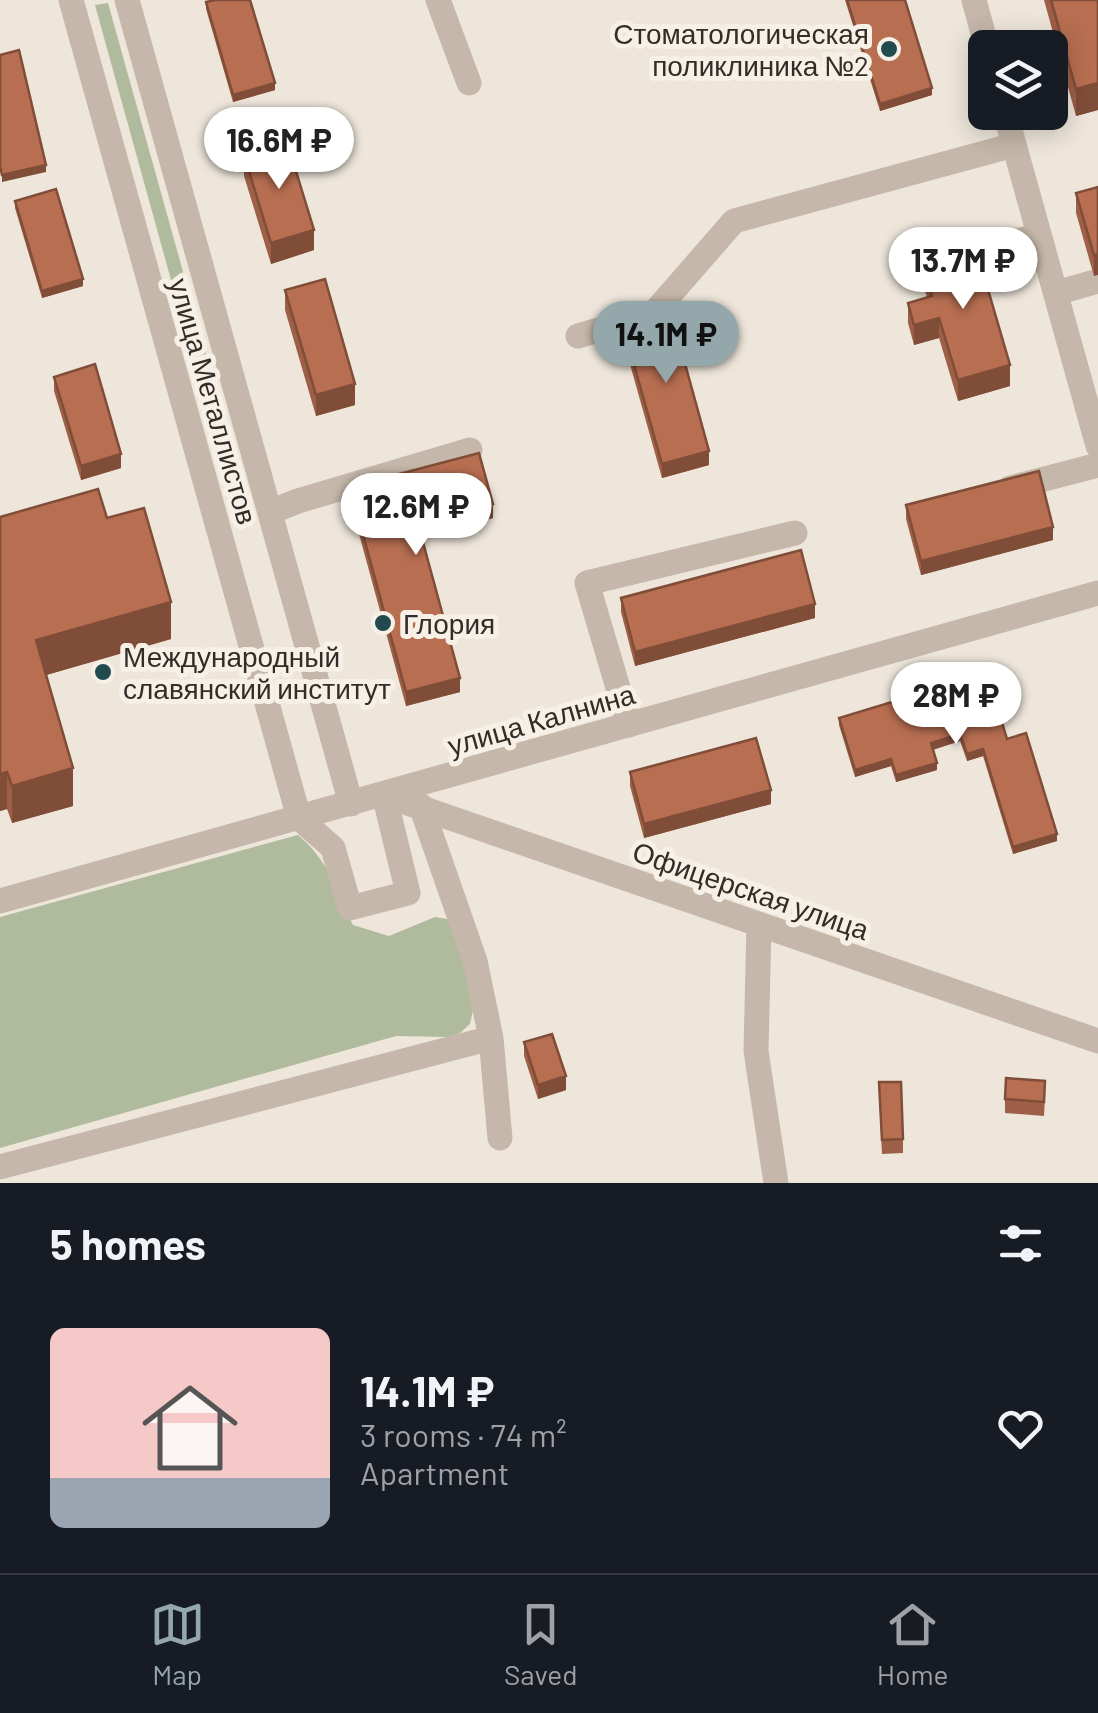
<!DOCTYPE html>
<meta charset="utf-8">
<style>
body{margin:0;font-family:Barlow,sans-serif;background:#20242c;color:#f1f3f6;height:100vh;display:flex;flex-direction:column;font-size:38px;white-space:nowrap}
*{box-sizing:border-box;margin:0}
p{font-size:32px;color:#9ea1a6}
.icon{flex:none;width:55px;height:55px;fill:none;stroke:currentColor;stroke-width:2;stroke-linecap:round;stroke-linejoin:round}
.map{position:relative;height:1183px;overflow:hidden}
.drawer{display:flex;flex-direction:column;background:#171b24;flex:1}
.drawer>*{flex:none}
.controls{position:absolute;left:968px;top:30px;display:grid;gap:20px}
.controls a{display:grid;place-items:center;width:100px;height:100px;border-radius:15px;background:#171b24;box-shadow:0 5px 25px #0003;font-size:50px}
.price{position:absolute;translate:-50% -85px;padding:0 22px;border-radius:35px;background:#fff;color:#222;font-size:32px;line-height:65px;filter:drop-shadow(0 2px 5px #0008)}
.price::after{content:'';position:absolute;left:50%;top:60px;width:30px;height:22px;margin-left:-15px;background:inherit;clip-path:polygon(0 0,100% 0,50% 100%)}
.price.current{background:#94a7ab;color:#111}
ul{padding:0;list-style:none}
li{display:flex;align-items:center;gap:30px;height:250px;padding:0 50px}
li+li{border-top:2px solid #363941}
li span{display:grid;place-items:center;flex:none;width:280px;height:200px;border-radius:15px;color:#555}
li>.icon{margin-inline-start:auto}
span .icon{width:120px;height:120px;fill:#fffc;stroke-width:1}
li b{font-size:42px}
h2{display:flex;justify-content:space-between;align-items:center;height:120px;padding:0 50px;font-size:42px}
.tab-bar{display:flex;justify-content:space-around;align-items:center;height:140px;border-top:2px solid #363941;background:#171b24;font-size:28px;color:#9ea1a6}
.tab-bar a{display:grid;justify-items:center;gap:5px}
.tab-bar .current{color:#94a7ab}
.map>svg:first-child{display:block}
.green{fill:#b0bb9d}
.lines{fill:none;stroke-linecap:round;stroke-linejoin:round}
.minor{stroke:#c5b7a9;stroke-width:25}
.wall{fill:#9d5f46}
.shaded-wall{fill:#804d39}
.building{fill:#b76e51;stroke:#804d39;stroke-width:2.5}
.poi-dot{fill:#224a4f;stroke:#f7f0e7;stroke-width:4}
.labels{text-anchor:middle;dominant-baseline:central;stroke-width:10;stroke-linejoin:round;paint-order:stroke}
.poi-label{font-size:28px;fill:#332c28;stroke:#f7f0e7;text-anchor:start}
.street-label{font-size:28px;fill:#332c28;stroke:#f7f0e7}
</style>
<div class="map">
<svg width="1098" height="1183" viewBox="0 0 1098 1183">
<rect width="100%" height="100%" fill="#eee6db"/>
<!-- green -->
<path class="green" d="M108,3L249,508H234L95,5Z
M298,835C328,860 337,890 353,925L389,936L435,917L447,919L467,955L473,1010L470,1024L460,1033L448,1037L396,1036L0,1148V917Z"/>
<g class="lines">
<!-- minor -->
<path class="minor" d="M71,0L299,818
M127,0L351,804
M438,0L469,83
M974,0L987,48
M1005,112L1098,446
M919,269L1039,235
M1056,293L1098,281
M578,336L653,314L734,221L1014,145
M1010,488L1098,465
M270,512L298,501L470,450
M629,725L587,583L795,533
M384,795L1098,1041
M421,806L475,961L491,1038L500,1138
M299,818L333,848L350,908L408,893L384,794
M0,901L1098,593
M759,925L756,1051L776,1183
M0,1167L491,1038"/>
</g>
<!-- wall -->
<path class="wall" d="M845,0H905L932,95L880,111Z
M1044,0H1098V110L1076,116Z
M206,2L275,90L233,102L206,9Z
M244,155L314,250L271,264L244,176Z
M1098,187L1094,276L1076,213V193Z
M15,201L83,286L42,298L15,208Z
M922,260L1010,386L958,401L939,338L914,345L908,323V303L927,297L922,281Z
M285,290L355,405L316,416L285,310Z
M622,322L709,465L662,478L622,336Z
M54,377L121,468L81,480L54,391Z
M350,487L493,518L421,537L460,692L406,706L350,501Z
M906,505L1053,540L921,575L906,519Z
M0,517L107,518L171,639L46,675L73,806L12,823L7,809L0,811Z
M621,598L815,618L635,666L621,612Z
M839,718L1007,739L1057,841L1013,854L983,756L967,761L960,741L933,750L937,770L896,782L891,766L855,777L839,725Z
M630,772L771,804L644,838L630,786Z
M524,1042L566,1090L538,1099L524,1056Z
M1045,1095L1044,1116L1005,1113V1099Z
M879,1096L903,1139V1153L882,1154Z"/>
<!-- shaded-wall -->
<path class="shaded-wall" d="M275,83V90L233,102V95Z
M1098,83V110L1076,116V89Z
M932,88V95L880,111V104Z
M46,165V172L2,182V175Z
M314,230V250L271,264V243Z
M1098,254V275L1094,276V255Z
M83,279V286L42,298V291Z
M939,318V338L914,345V325Z
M1010,365V386L958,401V380Z
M355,384V405L316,416V395Z
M709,451V465L662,478V464Z
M121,454V468L81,480V466Z
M493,504V518L418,538V524Z
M1053,527V540L921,575V561Z
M171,602V639L36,678V640Z
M815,604V618L635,666V652Z
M460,678V692L406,706V692Z
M960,734V741L931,750V743Z
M983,749V756L967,761V754Z
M891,759V766L855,777V770Z
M937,763V770L896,782V775Z
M73,768V806L12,823V786Z
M7,772V809L0,811V774Z
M771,790V804L644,838V824Z
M1057,834V841L1013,854V847Z
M566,1076V1090L538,1099V1085Z"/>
<!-- building -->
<path class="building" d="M215,0H250L275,83L233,95L206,2Z
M847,0H905L932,88L880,104Z
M1051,0H1098V83L1076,89Z
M19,50L46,165L2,175L0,166V55Z
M287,142L314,230L271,243L244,155Z
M1098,187V254L1094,255L1076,193Z
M56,189L83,279L42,291L15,201Z
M975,245L1010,365L958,380L939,318L914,325L908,303L932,296L922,260Z
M325,279L355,384L316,395L285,290Z
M670,309L709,451L662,464L622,322Z
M95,364L121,454L81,466L54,377Z
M479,453L493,504L418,524L460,678L406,692L350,487Z
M1039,471L1053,527L921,561L906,505Z
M98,489L107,518L144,508L171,602L36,640L73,768L12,786L7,772L0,774V517Z
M801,550L815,604L635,652L621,598Z
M987,673L1007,739L1026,733L1057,834L1013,847L983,749L967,754L960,734L931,743L937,763L896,775L891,759L855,770L839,718Z
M756,738L771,790L644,824L630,772Z
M552,1034L566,1076L538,1085L524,1042Z
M1006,1078L1045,1081L1044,1102L1005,1099Z
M879,1082H901L903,1139L882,1140Z"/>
<!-- markers -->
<g class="poi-dot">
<circle cx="889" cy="49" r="10"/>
<circle cx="383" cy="623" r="10"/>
<circle cx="103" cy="672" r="10"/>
</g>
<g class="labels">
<!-- poi labels -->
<g class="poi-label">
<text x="869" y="33" text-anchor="end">Стоматологическая<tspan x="869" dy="32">поликлиника №2</tspan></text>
<text x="403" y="623">Глория</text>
<text x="123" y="656">Международный<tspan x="123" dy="32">славянский институт</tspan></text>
</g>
<!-- street labels -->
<g class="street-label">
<text transform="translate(214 401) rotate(74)">улица Металлистов</text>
<text transform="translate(541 719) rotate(-16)">улица Калнина</text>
<text transform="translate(751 890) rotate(19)">Офицерская улица</text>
</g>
</g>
</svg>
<div class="controls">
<a><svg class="icon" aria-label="layers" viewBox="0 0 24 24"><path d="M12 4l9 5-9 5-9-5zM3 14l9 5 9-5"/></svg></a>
</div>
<b class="price" style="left:279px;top:192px">16.6M ₽</b>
<b class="price" style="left:963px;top:312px">13.7M ₽</b>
<b class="price current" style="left:666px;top:386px">14.1M ₽</b>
<b class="price" style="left:416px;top:558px">12.6M ₽</b>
<b class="price" style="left:956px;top:747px">28M ₽</b>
</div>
<section class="drawer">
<h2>5 homes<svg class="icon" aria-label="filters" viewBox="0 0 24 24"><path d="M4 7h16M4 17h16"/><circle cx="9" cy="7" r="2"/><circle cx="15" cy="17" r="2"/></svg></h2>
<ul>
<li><span style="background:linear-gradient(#f6c9c9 75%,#9aa5b1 0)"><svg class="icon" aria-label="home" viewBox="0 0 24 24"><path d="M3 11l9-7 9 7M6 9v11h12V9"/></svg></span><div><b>14.1M ₽</b><p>3 rooms · 74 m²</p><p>Apartment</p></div><svg class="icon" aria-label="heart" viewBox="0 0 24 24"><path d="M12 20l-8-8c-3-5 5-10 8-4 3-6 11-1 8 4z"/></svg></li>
</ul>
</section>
<nav class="tab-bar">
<a class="current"><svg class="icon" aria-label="map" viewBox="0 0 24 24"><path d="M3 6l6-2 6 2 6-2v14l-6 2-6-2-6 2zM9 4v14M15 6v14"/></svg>Map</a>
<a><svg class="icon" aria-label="saved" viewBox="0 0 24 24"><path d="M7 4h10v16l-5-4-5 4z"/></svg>Saved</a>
<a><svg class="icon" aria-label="home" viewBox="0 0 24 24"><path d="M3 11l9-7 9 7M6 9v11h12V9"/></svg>Home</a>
</nav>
